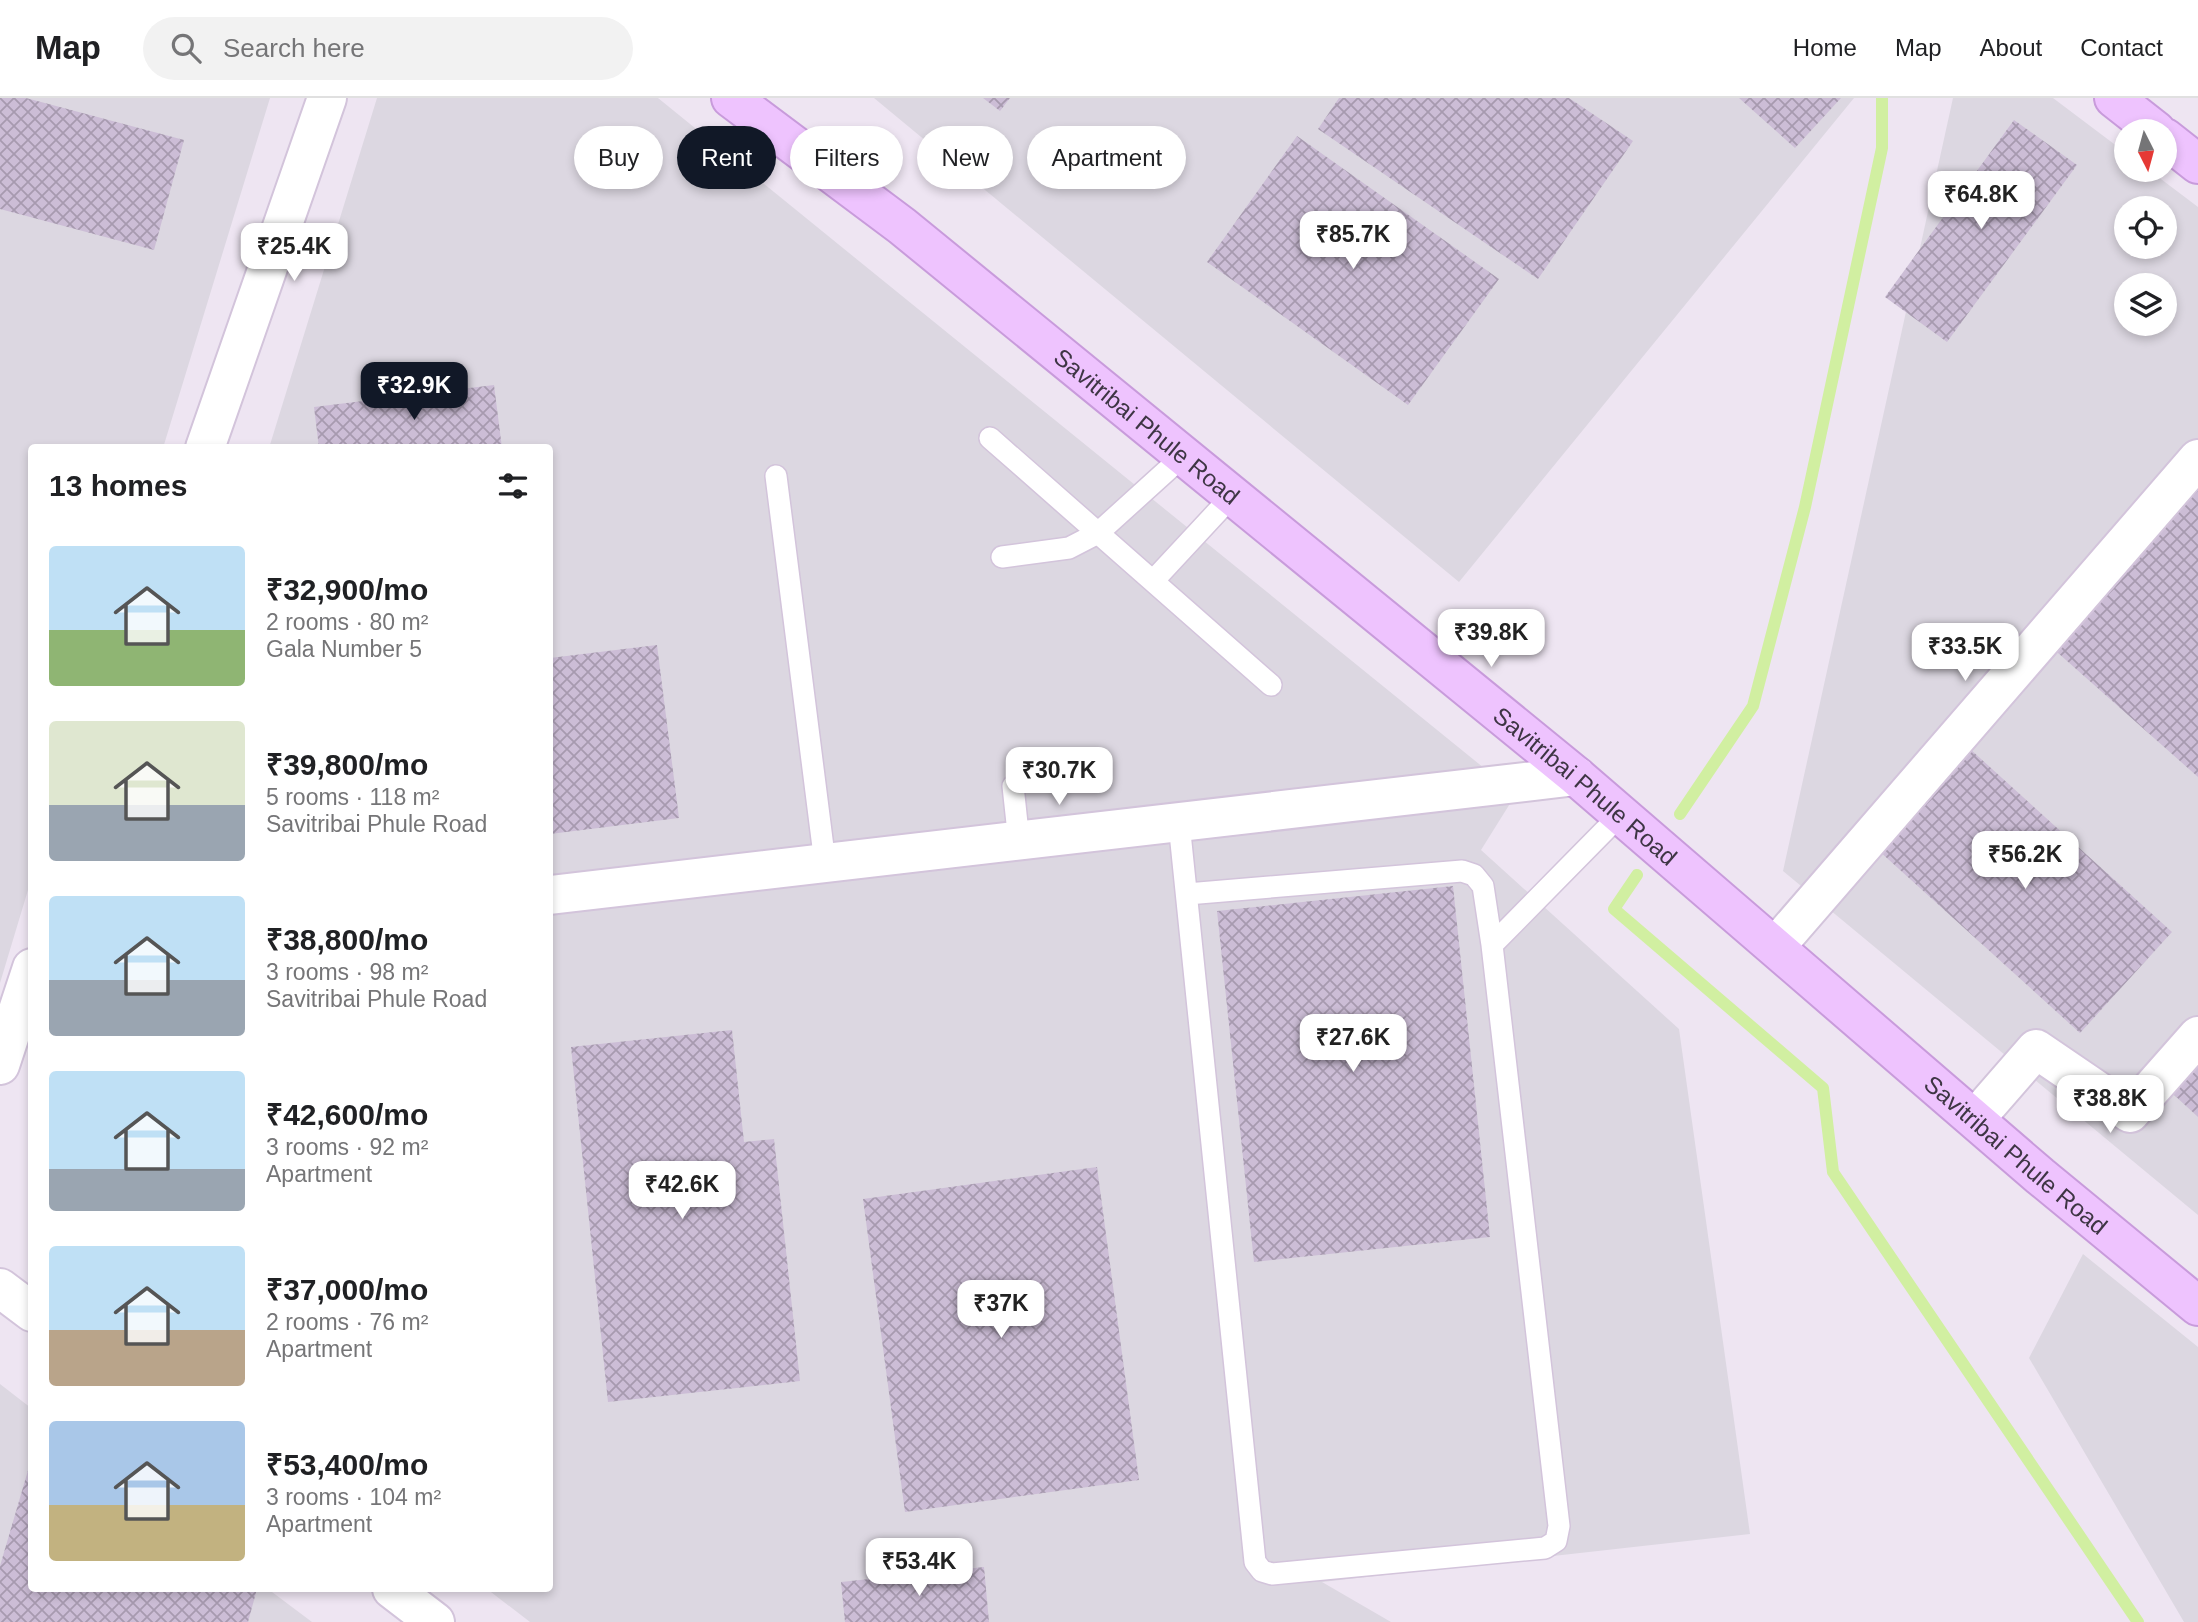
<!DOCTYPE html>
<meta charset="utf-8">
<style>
body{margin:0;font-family:Arial,sans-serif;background:#f2f2f2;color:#202124;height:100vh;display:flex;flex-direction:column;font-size:26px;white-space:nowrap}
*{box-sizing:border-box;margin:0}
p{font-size:23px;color:#757577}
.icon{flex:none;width:38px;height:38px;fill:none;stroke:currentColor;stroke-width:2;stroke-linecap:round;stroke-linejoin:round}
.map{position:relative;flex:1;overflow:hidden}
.panel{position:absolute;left:28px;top:346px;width:525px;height:1148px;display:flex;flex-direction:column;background:#fff;border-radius:7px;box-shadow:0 4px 10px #0003}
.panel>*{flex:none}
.hud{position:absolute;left:574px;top:28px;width:665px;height:63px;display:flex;gap:14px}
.needle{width:46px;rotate:174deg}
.controls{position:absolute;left:2114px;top:21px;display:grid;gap:14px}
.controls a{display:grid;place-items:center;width:63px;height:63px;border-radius:50%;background:#fff;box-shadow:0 4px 10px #0003;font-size:35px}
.price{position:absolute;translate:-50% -60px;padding:0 16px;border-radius:14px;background:#fff;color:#222;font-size:23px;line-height:46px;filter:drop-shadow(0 2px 4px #0008)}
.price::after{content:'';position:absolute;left:50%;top:42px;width:21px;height:16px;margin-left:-10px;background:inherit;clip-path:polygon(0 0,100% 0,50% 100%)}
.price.current{background:#111827;color:#fff}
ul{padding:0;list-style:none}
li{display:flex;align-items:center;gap:21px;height:175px;padding:0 21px}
li span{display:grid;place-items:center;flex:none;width:196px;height:140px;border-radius:7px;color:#555}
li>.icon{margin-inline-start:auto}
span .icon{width:84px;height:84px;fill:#fffc;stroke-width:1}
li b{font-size:30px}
h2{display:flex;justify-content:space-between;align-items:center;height:84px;padding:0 21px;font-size:30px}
.tag{padding:0 24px;border-radius:32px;background:#fff;box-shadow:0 4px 10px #0003;font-size:24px;line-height:63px}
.tag.current{background:#111827;color:#fff}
header{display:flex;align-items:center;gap:42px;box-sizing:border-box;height:98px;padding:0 35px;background:#fff;border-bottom:2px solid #e0e0e0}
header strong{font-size:33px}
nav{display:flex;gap:38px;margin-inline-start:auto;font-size:24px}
.search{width:490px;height:63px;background:#f2f2f2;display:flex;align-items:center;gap:18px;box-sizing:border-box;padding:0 24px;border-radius:38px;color:#757577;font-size:26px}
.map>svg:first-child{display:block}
.industrial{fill:#dcd7e1;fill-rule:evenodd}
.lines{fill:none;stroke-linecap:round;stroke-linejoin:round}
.stream{stroke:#d1efa1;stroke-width:12}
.building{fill:url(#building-cross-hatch)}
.lane-casing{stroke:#d3c4db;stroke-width:24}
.street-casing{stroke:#d3c4db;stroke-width:42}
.secondary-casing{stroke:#c89bdb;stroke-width:42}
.lane{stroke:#fff;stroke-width:21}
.street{stroke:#fff;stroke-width:38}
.secondary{stroke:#eec3fe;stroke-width:38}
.labels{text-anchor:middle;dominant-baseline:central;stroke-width:7;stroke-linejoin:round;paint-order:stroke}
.street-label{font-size:24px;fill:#3e3544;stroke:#fff}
</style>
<header>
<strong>Map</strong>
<div class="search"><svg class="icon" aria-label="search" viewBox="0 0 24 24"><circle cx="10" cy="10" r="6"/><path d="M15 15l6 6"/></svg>Search here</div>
<nav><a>Home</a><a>Map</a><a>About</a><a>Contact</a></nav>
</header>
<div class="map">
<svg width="2198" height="1524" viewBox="0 0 2198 1524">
<defs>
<pattern id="building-cross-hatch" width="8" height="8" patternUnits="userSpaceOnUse" patternTransform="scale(1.75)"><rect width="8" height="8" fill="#ccbdd6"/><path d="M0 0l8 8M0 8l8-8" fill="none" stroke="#a79aaf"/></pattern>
</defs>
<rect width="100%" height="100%" fill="#eee5f2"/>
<!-- industrial -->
<path class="industrial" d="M0,0H270L163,350H32L31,782L0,885Z
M377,0H658L1516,696L1481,752L1679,931L1750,1436L1322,1484L1391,1524H530L487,1491H550V350H269Z
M874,0H1854L1459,484Z
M1953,0H2053L2126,55V72H2149L2198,109V1117L1783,773ZM2126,110H2165V149H2126ZM2126,187H2165V226H2126Z
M2083,1156L2198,1249V1524H2184L2029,1260Z
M0,1286L31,1310L32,1491H268L312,1524H0Z"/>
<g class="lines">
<!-- stream -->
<path class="stream" d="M1680,716L1753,608L1805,409L1882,50V0
M1637,777L1614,811L1823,990L1833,1074L2138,1524"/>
</g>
<!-- building -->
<path class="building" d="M0,0H26L184,42L154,152L0,111Z
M983,0H1010L1000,13Z
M1339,0H1569L1633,43L1538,181L1318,31Z
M1739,0H1841L1795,50Z
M2014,22L2077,67L1947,244L1885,199Z
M1297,38L1499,181L1408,307L1207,164Z
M494,287L502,350H319L314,309Z
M2198,381V679L2049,547Z
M657,547L679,720L550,736V560Z
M1970,651L2172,834L2080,935L1878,752Z
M1453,788L1490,1139L1254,1164L1217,813Z
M732,932L744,1044L774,1041L800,1283L608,1304L571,949Z
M2198,966V1019L2172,995Z
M1097,1069L1139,1382L905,1414L863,1101Z
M29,1369L32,1370V1491H257L248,1524H0V1468Z
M984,1469L989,1524H845L841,1484Z"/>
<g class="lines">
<defs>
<path id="lane" d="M990,340L1271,587
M776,378L825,765
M1002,459L1069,450L1098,435L1183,358
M1153,483L1232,398
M1013,688L1019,744
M1179,725L1255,1464L1262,1473L1272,1476L1545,1450L1556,1443L1559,1428L1492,847L1621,716
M1187,796L1462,773L1474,777L1483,788L1492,847"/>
<path id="street" d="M205,350L327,0
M550,797L1576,678
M1776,848L2198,361
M0,967L32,870
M1975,1021L2036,951L2130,1015L2198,938
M0,1190L32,1214
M392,1491L435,1524"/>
<g id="secondary">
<path id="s1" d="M731,0L902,128L1576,678L2040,1078L2198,1208"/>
<path d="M2114,0L2156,33"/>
<path d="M2165,40L2198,66"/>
</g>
</defs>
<!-- lane casing -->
<use href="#lane" class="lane-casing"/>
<!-- street casing -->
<use href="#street" class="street-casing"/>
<!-- secondary casing -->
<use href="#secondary" class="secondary-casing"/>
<!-- lane -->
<use href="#lane" class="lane"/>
<!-- street -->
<use href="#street" class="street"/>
<!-- secondary -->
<use href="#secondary" class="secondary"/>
</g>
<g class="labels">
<!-- street labels -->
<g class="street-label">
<text stroke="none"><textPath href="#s1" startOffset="530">Savitribai Phule Road</textPath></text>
<text stroke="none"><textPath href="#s1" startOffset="1097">Savitribai Phule Road</textPath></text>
<text stroke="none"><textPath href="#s1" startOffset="1664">Savitribai Phule Road</textPath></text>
</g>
</g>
</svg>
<div class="controls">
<a><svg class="needle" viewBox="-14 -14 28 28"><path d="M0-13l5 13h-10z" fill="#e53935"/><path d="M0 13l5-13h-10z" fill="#757577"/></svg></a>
<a><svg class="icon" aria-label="locate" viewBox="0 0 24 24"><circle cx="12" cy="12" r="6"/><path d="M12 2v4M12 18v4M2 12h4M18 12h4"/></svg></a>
<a><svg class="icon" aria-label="layers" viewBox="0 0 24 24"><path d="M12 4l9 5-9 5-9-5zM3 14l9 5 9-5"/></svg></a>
</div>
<b class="price" style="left:1981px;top:133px">₹64.8K</b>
<b class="price" style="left:1353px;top:173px">₹85.7K</b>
<b class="price" style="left:294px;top:185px">₹25.4K</b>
<b class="price current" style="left:414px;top:324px">₹32.9K</b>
<b class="price" style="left:1491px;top:571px">₹39.8K</b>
<b class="price" style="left:1965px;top:585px">₹33.5K</b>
<b class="price" style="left:1059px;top:709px">₹30.7K</b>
<b class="price" style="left:2025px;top:793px">₹56.2K</b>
<b class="price" style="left:1353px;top:976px">₹27.6K</b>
<b class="price" style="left:2110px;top:1037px">₹38.8K</b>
<b class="price" style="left:682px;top:1123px">₹42.6K</b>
<b class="price" style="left:1001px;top:1242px">₹37K</b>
<b class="price" style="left:919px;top:1500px">₹53.4K</b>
<div class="hud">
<a class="tag">Buy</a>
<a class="tag current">Rent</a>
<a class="tag">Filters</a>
<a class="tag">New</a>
<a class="tag">Apartment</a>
</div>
<section class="panel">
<h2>13 homes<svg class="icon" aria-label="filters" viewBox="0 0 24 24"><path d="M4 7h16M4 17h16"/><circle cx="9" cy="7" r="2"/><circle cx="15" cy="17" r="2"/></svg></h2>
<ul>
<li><span style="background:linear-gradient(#bfe0f5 60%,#8fb573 0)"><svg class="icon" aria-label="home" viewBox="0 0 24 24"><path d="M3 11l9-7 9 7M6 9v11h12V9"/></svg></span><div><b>₹32,900/mo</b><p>2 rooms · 80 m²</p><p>Gala Number 5</p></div></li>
<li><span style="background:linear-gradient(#dfe7d0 60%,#9aa5b1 0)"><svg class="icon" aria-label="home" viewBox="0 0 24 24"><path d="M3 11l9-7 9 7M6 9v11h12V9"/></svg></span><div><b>₹39,800/mo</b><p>5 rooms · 118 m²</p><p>Savitribai Phule Road</p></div></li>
<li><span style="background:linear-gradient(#bfe0f5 60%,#9aa5b1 0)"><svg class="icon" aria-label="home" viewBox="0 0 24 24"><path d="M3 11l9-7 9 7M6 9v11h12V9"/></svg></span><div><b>₹38,800/mo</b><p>3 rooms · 98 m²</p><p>Savitribai Phule Road</p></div></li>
<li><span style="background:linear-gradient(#bfe0f5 70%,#9aa5b1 0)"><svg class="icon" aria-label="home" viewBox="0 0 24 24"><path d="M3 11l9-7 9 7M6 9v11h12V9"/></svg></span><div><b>₹42,600/mo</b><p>3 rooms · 92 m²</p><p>Apartment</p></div></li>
<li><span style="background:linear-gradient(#bfe0f5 60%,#b9a48a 0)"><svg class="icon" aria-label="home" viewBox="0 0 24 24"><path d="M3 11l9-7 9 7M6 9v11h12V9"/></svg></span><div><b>₹37,000/mo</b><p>2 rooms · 76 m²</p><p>Apartment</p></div></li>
<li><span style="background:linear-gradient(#a9c7e8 60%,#c2b280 0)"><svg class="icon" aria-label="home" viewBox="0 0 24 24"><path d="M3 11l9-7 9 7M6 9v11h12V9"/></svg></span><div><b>₹53,400/mo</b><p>3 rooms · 104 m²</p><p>Apartment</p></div></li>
</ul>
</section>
</div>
